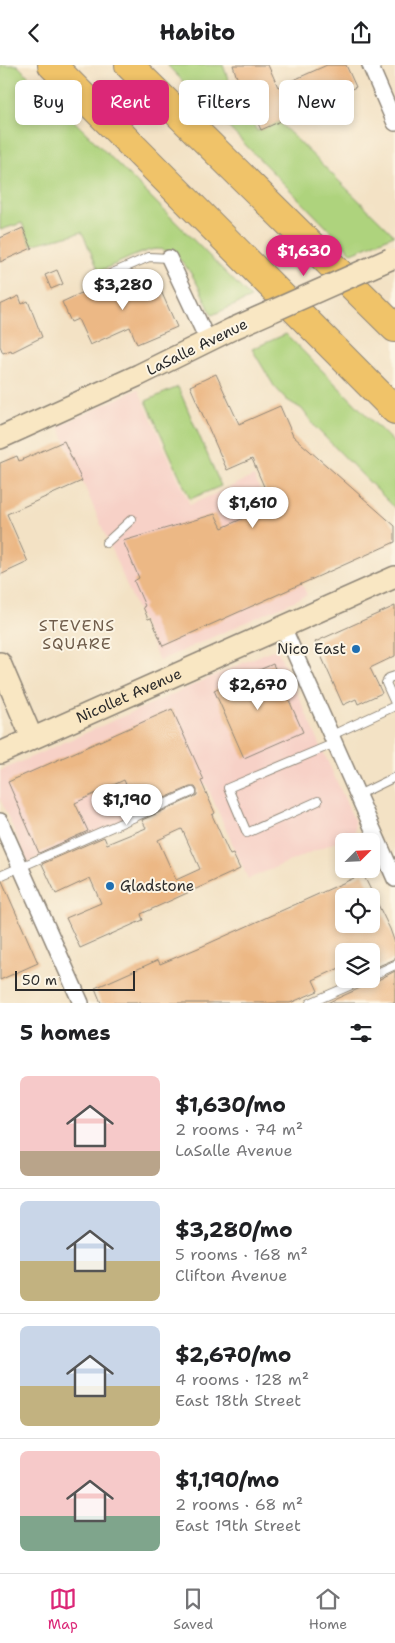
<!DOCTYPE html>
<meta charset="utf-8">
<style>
body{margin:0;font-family:"Shantell Sans",sans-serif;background:#f2f2f2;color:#202124;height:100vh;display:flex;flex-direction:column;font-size:19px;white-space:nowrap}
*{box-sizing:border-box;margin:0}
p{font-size:16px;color:#757577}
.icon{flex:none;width:28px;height:28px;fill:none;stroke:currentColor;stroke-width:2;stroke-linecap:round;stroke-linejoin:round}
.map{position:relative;height:938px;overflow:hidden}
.details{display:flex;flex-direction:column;background:#fff;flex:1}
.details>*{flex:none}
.guide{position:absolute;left:15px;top:15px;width:365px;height:45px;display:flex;gap:10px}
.needle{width:32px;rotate:66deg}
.fabs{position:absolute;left:335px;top:768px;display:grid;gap:10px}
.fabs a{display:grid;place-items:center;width:45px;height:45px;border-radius:8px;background:#fff;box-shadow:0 2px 8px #0003;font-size:25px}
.scale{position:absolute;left:15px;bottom:12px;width:120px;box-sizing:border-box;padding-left:5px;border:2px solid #2b2b2b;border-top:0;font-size:14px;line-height:18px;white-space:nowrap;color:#2b2b2b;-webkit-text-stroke:4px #fcf5e5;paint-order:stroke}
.price{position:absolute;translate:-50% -42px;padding:0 11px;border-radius:18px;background:#fff;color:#222;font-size:16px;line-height:32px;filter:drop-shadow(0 1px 2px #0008)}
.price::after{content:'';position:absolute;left:50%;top:30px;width:15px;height:11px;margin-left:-8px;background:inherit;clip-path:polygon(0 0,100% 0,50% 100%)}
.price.selected{background:#db2777;color:#fff}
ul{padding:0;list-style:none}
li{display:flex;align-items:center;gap:15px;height:125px;padding:0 20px}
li+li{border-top:1px solid #e0e0e0}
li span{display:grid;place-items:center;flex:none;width:140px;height:100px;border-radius:8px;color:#555}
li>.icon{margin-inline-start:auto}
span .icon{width:60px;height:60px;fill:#fffc;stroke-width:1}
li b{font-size:21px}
h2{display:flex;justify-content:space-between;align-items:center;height:60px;padding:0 20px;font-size:21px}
.pill{padding:0 18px;border-radius:8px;background:#fff;box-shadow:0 2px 8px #0003;font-size:18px;line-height:45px}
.pill.selected{background:#db2777;color:#fff}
header{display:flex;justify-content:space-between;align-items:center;height:65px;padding:0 20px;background:#fff;font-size:22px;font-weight:700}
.menu{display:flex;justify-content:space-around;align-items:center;height:70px;border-top:1px solid #e0e0e0;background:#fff;font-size:14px;color:#757577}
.menu a{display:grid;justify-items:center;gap:2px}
.menu .selected{color:#db2777}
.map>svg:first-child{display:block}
.built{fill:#f7d1c7}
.green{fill:#aed37d;stroke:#6c7f54}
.building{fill:#ecb885;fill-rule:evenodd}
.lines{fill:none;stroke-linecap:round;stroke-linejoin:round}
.lane-casing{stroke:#8f8678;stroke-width:10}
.street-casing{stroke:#8f8678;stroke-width:18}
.secondary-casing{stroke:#8f8678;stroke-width:24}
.highway-casing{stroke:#8f8678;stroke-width:30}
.lane{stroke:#fff;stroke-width:8}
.street{stroke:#fff;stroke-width:15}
.secondary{stroke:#f9e7c3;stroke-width:21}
.highway{stroke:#f0c369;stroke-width:28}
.secondary-bridge-casing{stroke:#8f8678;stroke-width:24;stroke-linecap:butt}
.secondary-bridge{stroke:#f9e7c3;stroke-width:21}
.poi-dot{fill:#1f6fb2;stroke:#fcf5e5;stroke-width:2}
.labels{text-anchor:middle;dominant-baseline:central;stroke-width:4;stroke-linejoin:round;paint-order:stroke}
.street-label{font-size:15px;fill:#2b2b2b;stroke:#fcf5e5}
.poi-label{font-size:15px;fill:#2b2b2b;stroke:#fcf5e5;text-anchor:end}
.neighbourhood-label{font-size:16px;letter-spacing:1px;fill:#6f5c4a;stroke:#fcf5e5}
</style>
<header><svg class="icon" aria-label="back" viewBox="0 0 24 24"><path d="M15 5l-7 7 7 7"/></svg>Habito<svg class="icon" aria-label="share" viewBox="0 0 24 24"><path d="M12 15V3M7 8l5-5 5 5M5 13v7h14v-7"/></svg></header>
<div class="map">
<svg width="395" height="938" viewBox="0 0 395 938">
<rect width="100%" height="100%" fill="#fcf5e5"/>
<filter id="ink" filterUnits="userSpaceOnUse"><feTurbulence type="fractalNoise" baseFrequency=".02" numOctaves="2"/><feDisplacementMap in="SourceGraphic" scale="10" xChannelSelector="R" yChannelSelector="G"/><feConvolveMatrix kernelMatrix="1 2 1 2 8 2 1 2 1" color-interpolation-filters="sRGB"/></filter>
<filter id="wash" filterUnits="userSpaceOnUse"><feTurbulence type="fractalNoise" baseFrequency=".0096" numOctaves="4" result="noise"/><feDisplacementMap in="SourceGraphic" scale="20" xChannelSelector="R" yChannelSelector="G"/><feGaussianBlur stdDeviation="1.12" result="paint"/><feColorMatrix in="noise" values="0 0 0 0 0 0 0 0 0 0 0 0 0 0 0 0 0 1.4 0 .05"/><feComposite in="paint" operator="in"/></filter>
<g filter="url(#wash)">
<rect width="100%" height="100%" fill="#f3e2c5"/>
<!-- built -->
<path class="built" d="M138,324L190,440L254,411L307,530L159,596L59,361Z
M275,585L279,588L355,757V766L352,770L248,814L206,719L28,797L0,734V706L270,586Z"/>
<!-- green -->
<path class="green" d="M0,0H17L135,116L251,233L212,250C201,227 183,177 150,185C133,190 115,200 99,206L82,167L31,180L22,158L0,165Z
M167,0H223L228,14L257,66L279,57L394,170L352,188Z
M286,269L395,379V443L316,363L302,344L287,335L274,321L252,284Z
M178,322L221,421L190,434L146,336Z"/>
<g id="blocks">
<!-- building -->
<path class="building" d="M233,0H268L278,22L327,0H346L356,22L261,65L236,10Z
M23,163L32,183L0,197V173Z
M57,205L63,219L51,224L45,210Z
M153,208L177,262L137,279L130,262L90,280L78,254L71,257L62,237L92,223L94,228L96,226L99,232Z
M19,231L22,239L28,236L42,272L12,287L11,285L3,288L0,281V240Z
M216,309L239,359L280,341L293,371L395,461V477L163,581L151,553L148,554L143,542L145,541L134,516L139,513L123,476L215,449L222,463L272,440L252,394L227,405L190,321Z
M64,376L82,416L7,449L28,497L0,510V398L17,391L19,396Z
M395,541V591L370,603L382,628L358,639L356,634L343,640L315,577Z
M273,599L303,667L244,693L214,625Z
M172,644L204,715L201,716L215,748L212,750L230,790L233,789L240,804L141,849L143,855L80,883L66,853L101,838L90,813L56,829L42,799L104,772L107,779L146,763L142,755L194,732L197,730V725L195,722H190L137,745L124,715L75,738L88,766L39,788L8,717ZM182,764L200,804L176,815L158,775Z
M363,809L390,864L395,878V894L374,903L371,896V886H344V901L313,915L318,926L290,938H101L95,923L158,895L160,899L203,881ZM344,831H371V859H344Z
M2,816L38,898L0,915V817Z
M395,906V938H327L378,915Z"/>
</g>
</g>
<g filter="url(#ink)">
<use href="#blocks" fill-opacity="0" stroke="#8f8678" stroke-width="1"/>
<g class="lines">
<defs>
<path id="lane" d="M108,210L149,192L169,193
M106,478L132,454
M395,611L389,613L386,618L395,638
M332,670L395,641
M358,730L395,712
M318,736L247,768L228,723L335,678
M0,811L192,727
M371,911L395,900
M310,938L365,914"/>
<path id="street" d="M370,0L395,58
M169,193L208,276
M283,562L395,814
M0,756L81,938"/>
<g id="secondary">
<path d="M0,373L139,310L232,264"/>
<path d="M0,598L32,673"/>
<path id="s1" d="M0,688L395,512"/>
</g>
<path id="highway" d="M52,0L395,345
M129,0L395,263"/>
</defs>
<!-- lane casing -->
<use href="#lane" class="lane-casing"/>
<!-- street casing -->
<use href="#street" class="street-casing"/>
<!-- secondary casing -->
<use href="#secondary" class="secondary-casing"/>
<!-- highway casing -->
<use href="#highway" class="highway-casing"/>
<!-- lane -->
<use href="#lane" class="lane"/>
<!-- street -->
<use href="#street" class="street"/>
<!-- secondary -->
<use href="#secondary" class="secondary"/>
<!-- highway -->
<use href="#highway" class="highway"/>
<defs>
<path id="secondary-bridge" d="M232,264L390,194"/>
</defs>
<!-- secondary-bridge casing -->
<use href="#secondary-bridge" class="secondary-bridge-casing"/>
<!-- secondary-bridge -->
<use href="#secondary-bridge" class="secondary-bridge"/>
</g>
</g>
<!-- markers -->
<g class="poi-dot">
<circle cx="356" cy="584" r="5"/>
<circle cx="110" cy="821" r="5"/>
</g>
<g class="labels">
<!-- street labels -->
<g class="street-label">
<text transform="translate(197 282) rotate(-26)">LaSalle Avenue</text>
<text stroke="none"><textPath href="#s1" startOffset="141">Nicollet Avenue</textPath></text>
</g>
<!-- poi labels -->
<g class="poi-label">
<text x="346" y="584">Nico East</text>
<text x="120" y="821" text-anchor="start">Gladstone</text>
</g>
<!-- neighbourhood labels -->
<g class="neighbourhood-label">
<text x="77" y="560">STEVENS<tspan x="77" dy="18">SQUARE</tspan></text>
</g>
</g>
</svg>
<div class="fabs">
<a><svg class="needle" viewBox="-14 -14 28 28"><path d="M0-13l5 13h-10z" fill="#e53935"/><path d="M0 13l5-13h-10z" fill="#757577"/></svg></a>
<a><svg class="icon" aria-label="locate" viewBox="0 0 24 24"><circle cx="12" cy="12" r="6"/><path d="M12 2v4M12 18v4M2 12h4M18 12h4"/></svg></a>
<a><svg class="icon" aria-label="layers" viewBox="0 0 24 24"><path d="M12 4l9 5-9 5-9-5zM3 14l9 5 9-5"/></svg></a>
</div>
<div class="scale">50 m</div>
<b class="price selected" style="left:304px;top:212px">$1,630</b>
<b class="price" style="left:123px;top:246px">$3,280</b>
<b class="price" style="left:253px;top:464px">$1,610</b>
<b class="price" style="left:258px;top:646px">$2,670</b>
<b class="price" style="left:127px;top:761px">$1,190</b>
<div class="guide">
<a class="pill">Buy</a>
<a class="pill selected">Rent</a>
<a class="pill">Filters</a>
<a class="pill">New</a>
</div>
</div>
<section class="details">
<h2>5 homes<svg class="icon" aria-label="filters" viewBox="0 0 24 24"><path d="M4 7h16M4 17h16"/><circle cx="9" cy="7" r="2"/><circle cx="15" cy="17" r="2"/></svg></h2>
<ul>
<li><span style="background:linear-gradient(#f6c9c9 75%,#b9a48a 0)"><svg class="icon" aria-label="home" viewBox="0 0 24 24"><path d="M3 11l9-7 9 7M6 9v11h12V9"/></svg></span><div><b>$1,630/mo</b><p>2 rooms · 74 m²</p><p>LaSalle Avenue</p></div></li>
<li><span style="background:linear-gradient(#c9d6e8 60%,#c2b280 0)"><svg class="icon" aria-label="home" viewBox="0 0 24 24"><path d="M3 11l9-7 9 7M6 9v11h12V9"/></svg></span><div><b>$3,280/mo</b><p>5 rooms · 168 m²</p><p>Clifton Avenue</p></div></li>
<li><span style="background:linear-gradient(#c9d6e8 60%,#c2b280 0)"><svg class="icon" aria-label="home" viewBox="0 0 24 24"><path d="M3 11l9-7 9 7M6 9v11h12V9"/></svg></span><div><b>$2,670/mo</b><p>4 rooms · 128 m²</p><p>East 18th Street</p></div></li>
<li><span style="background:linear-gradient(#f6c9c9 65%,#7fa58c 0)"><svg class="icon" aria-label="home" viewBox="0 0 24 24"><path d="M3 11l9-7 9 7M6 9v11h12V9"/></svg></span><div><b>$1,190/mo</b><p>2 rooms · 68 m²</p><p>East 19th Street</p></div></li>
</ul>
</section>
<nav class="menu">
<a class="selected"><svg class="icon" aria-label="map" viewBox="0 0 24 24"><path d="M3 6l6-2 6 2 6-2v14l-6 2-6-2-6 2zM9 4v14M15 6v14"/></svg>Map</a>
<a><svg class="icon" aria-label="saved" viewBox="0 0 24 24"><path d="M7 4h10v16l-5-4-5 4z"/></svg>Saved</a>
<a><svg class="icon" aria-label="home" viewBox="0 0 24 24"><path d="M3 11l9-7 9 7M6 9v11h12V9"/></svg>Home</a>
</nav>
